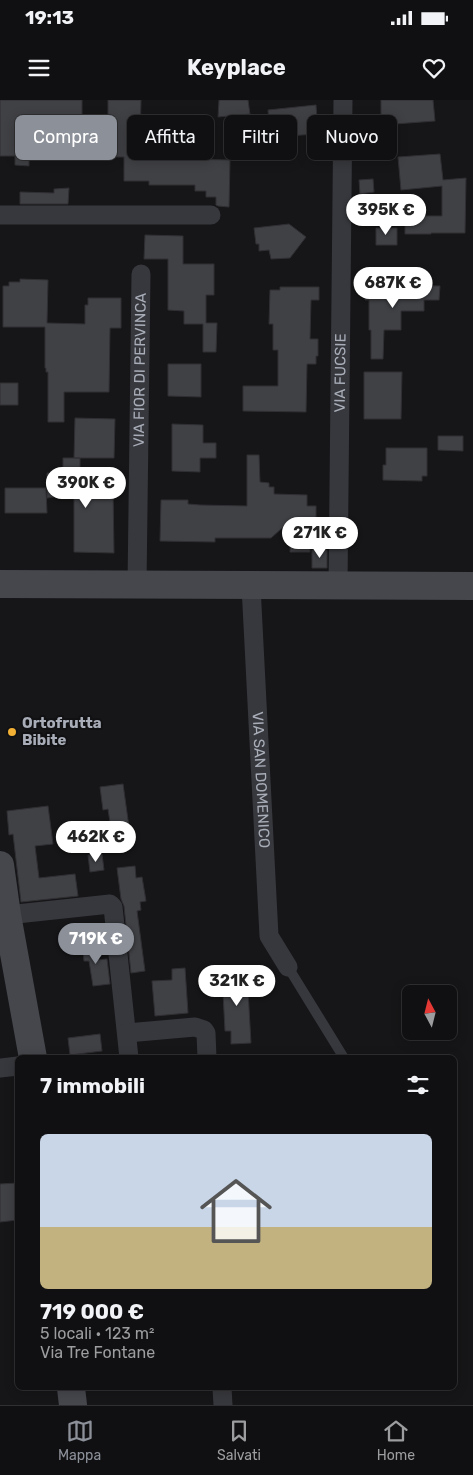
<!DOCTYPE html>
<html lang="it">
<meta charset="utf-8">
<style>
body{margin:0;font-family:Rubik,sans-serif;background:#1e1e20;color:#f1f3f6;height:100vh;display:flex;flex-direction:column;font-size:19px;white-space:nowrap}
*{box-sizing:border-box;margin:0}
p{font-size:16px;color:#9c9d9f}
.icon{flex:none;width:28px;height:28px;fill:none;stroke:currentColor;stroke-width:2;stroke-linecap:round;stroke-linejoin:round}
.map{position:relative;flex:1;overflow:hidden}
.panel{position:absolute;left:15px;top:955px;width:442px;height:335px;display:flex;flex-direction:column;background:#101012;border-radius:8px;box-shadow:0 2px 12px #0003,0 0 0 1px #303032}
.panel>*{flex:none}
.banner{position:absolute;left:15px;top:15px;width:444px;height:45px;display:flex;gap:10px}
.needle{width:32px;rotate:353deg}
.buttons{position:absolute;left:402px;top:885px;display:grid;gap:10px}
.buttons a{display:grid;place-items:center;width:55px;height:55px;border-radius:8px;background:#101012;box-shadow:0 2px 12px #0003,0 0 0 1px #303032;font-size:25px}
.price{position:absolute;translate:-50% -42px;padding:0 11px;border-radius:18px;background:#fff;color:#222;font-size:16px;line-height:32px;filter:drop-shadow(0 1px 2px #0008)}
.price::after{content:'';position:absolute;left:50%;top:30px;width:15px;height:11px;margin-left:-8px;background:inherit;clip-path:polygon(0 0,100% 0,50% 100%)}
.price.current{background:#8c9099;color:#fff}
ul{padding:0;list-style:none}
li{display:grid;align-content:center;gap:10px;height:265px;padding:0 25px}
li+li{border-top:1px solid #303032}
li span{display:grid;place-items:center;height:155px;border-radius:8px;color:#555}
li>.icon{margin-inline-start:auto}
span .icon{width:90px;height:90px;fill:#fffc;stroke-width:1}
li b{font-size:21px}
h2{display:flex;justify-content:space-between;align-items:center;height:60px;padding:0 25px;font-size:21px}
.tag{padding:0 18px;border-radius:8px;background:#101012;box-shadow:0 2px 12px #0003,0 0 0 1px #303032;font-size:18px;line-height:45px}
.tag.current{background:#8c9099;color:#fff}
.status{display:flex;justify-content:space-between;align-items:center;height:35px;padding:0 25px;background:#101012;direction:ltr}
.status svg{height:14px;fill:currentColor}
header{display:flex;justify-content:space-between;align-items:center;height:65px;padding:0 25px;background:#101012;font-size:22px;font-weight:700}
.tabs{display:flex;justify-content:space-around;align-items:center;height:70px;border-top:1px solid #303032;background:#101012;font-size:14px;color:#9c9d9f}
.tabs a{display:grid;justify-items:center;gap:2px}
.tabs .current{color:#8c9099}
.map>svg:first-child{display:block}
.building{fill:#404145;stroke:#303034}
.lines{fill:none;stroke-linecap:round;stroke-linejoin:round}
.lane{stroke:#37383d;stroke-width:10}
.street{stroke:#37383d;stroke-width:19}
.secondary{stroke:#45474d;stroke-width:28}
.poi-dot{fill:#f2b134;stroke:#111113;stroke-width:2}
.labels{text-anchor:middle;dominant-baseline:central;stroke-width:4;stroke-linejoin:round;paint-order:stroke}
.street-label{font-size:15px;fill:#a8adb8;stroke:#111113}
.poi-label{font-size:15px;font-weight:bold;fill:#a8adb8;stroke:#111113;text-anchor:start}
</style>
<div class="status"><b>19:13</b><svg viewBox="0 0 49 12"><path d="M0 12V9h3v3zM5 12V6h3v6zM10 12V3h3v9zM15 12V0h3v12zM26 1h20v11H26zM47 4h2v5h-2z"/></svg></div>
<header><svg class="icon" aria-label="menu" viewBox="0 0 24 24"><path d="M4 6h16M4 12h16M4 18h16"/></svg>Keyplace<svg class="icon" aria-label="heart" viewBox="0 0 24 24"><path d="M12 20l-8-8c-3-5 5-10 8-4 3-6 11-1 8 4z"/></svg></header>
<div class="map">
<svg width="473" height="1305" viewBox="0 0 473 1305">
<rect width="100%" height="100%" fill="#161618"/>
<!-- building -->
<path class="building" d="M0,0H82V22H40L39,56H29V66L15,65V56H0Z
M108,0H141L140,47L173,48V59L230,60L229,107L218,106L216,105V97H206V91H195V85H149V81H124V57H72V27H108Z
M219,0H248L250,14L218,17Z
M381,0H433L435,21L381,25Z
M316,5L318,34L270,37L268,10Z
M440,54L443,80L466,78L465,133H431V134H405V116H442V86L401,90L398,57Z
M373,79L374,92L360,94L359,80Z
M69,88L68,104H20V92L54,93V89Z
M289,124L306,137L290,158L271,159L269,150L259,151V144H256L254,128Z
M376,128H397V145H376Z
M145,135L183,136V164H214V195H206V223H217L216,252H203V224H184V211L168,210V159H144Z
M20,179L48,180L47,223L85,224V205H88V198H121V228H110L109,292H64V322H48V272H46V268H45V227H3V186H9V182H20Z
M365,185L440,186L439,200H424V211H401V230H384L383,259H371V230H369V200H365Z
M280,187H319V200H311L310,239H318V256H316V264H307L306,312L243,311V286H278V250H273V224H269L270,190H280Z
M168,264H201V297L168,296Z
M364,272H402L401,319H364Z
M0,283H18V305H0Z
M75,318L115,319L114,358H74Z
M172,324L203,325V343H216V358H200V372L172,371Z
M438,336H463V351L438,350Z
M386,348H427V376H422V381L383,380V365H386Z
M247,355H259L260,382L269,383V387H274V394L307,395V406H316V424H310V452H290L291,420L271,438H215V442L160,441L161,400H188V404L200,405L247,406Z
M63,358H80V387L113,388L114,453L74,452V394L47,398V373H63Z
M5,388H46L47,413H5Z
M312,450H327V468H312Z
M123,684L129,727L111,729L108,709L103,710L100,687Z
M48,706L53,744L35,746L39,778L75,774L78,796L21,802L13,734L9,735L7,711Z
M102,754L104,770L90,772L88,755Z
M135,766L136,778L142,777L146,801L140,802L141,810L137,811L145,871L131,873L124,806L121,799L117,768Z
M95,842L97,860L107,859L110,884L93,886L89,861H84L82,843Z
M185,868L188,913L155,916L152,881L172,880V869Z
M247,872L251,943L231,944V931H225L222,874Z
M100,934L102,951L70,955L68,938Z
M18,1083V1120L0,1122V1084Z"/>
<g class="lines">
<!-- lane -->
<path class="lane" d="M288,867L344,958"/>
<!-- street -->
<g class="street">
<path d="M0,115H211"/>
<path id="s1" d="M338,485L343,0"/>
<path id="s2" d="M137,486L141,174"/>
<path id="s3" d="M251,486L269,836L288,867"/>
<path d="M7,815L110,804L113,807L129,958"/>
<path d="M127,933L195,927L204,930L206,933L207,958"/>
<path d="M0,968L18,966"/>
<path d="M222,1288L223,1305"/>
</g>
<!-- secondary -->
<path class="secondary" d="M0,484L473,486
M0,765L7,815L33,958
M71,1288L73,1305"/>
</g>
<!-- markers -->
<circle class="poi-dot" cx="12" cy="632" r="5"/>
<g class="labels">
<!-- street labels -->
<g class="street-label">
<text stroke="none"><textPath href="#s2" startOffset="216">VIA FIOR DI PERVINCA</textPath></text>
<text stroke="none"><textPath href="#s1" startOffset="212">VIA FUCSIE</textPath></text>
<text stroke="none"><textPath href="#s3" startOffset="194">VIA SAN DOMENICO</textPath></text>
</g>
<!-- poi labels -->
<g class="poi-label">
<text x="22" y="623">Ortofrutta<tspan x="22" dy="17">Bibite</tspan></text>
</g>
</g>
</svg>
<div class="buttons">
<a><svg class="needle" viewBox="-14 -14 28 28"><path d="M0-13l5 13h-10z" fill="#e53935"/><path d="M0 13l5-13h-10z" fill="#9c9d9f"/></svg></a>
</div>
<b class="price" style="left:386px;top:136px">395K €</b>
<b class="price" style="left:393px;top:209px">687K €</b>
<b class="price" style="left:86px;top:409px">390K €</b>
<b class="price" style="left:320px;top:459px">271K €</b>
<b class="price" style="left:96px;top:763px">462K €</b>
<b class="price current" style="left:96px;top:865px">719K €</b>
<b class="price" style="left:237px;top:907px">321K €</b>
<div class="banner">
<a class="tag current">Compra</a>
<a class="tag">Affitta</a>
<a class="tag">Filtri</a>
<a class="tag">Nuovo</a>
</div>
<section class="panel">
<h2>7 immobili<svg class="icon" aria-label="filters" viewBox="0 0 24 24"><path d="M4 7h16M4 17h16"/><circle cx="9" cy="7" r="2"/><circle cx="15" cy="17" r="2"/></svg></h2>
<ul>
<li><span style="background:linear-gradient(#c9d6e8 60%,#c2b280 0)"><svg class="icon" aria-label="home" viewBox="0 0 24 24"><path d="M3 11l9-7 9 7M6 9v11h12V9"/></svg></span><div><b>719 000 €</b><p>5 locali · 123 m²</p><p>Via Tre Fontane</p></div></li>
</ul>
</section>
</div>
<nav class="tabs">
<a class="current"><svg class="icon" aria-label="map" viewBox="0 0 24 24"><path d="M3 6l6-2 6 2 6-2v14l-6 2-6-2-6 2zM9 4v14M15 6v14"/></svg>Mappa</a>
<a><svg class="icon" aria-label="saved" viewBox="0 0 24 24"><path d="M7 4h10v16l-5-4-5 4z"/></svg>Salvati</a>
<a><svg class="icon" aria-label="home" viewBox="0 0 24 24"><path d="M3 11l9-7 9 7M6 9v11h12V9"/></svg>Home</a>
</nav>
